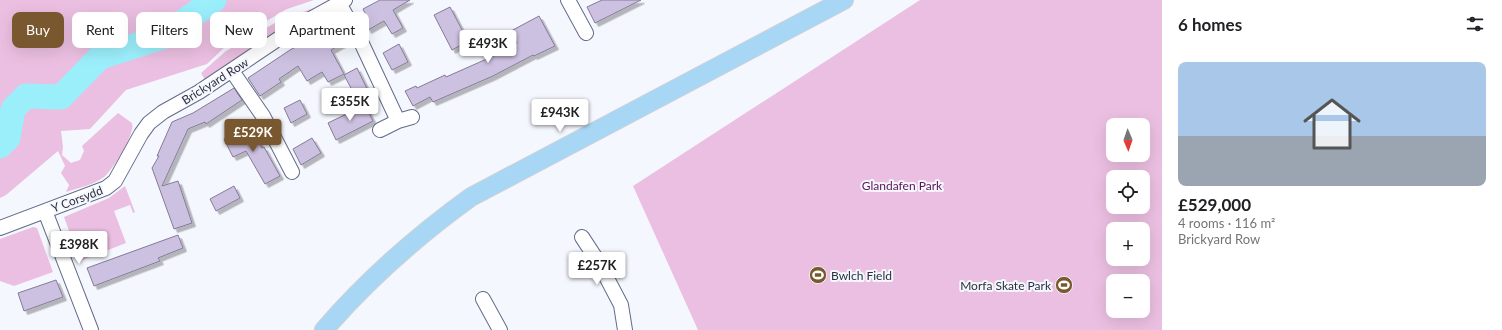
<!DOCTYPE html>
<meta charset="utf-8">
<style>
body{margin:0;font-family:Lato,sans-serif;background:#f2f2f2;color:#202124;height:100vh;display:flex;flex-direction:column;font-size:15px;white-space:nowrap}
*{box-sizing:border-box;margin:0}
p{font-size:13px;color:#757577}
.icon{flex:none;width:22px;height:22px;fill:none;stroke:currentColor;stroke-width:2;stroke-linecap:round;stroke-linejoin:round}
.map{position:relative;flex:1;overflow:hidden}
.drawer{display:flex;flex-direction:column;background:#fff;width:340px}
.drawer>*{flex:none}
.hud{position:absolute;left:12px;top:12px;width:380px;height:36px;display:flex;gap:8px}
.needle{width:26px;rotate:178deg}
.buttons{position:absolute;left:1106px;top:118px;display:grid;gap:8px}
.buttons a{display:grid;place-items:center;width:44px;height:44px;border-radius:8px;background:#fff;box-shadow:0 4px 16px #0002;font-size:20px}
.price{position:absolute;translate:-50% -34px;padding:0 9px;border-radius:4px;background:#fff;color:#222;font-size:13px;line-height:26px;filter:drop-shadow(0 1px 2px #0008)}
.price::after{content:'';position:absolute;left:50%;top:24px;width:12px;height:9px;margin-left:-6px;background:inherit;clip-path:polygon(0 0,100% 0,50% 100%)}
.price.selected{background:#7a582f;color:#fff}
ul{padding:0;list-style:none}
li{display:grid;align-content:center;gap:8px;height:212px;padding:0 16px}
li span{display:grid;place-items:center;height:124px;border-radius:8px;color:#555}
li>.icon{margin-inline-start:auto}
span .icon{width:72px;height:72px;fill:#fffc;stroke-width:1}
li b{font-size:17px}
h2{display:flex;justify-content:space-between;align-items:center;height:48px;padding:0 16px;font-size:17px}
.pill{padding:0 14px;border-radius:8px;background:#fff;box-shadow:0 4px 16px #0002;font-size:14px;line-height:36px}
.pill.selected{background:#7a582f;color:#fff}
main{display:flex;flex:1;min-height:0}
.map>svg:first-child{display:block}
.green{fill:#ebbfe1;fill-rule:evenodd}
.lines{fill:none;stroke-linecap:round;stroke-linejoin:round}
.river{stroke:#9beffb;stroke-width:25}
.building{fill:#cdc1e1;stroke:#857a97;filter:url(#shadow)}
.minor-casing{stroke:#626c88;stroke-width:16}
.major-casing{stroke:#d1d1d4;stroke-width:20}
.minor{stroke:#fff;stroke-width:14}
.major{stroke:#a7d7f5;stroke-width:18}
.labels{text-anchor:middle;dominant-baseline:central;stroke-width:4;stroke-linejoin:round;paint-order:stroke}
.street-label{font-size:12px;fill:#2c303c;stroke:#f5f7fe}
.park-label{font-size:12px;fill:#601255;stroke:#f5f7fe}
.poi-label{font-size:12px;fill:#2c303c;stroke:#f5f7fe;text-anchor:start}
</style>
<main>
<div class="map">
<svg width="1162" height="330" viewBox="0 0 1162 330">
<defs>
<filter id="shadow"><feDropShadow dx="3.5" dy="3.5" stdDeviation="0" flood-color="#0004"/></filter>
</defs>
<rect width="100%" height="100%" fill="#f5f7fe"/>
<!-- green -->
<path class="green" d="M0,0H314L287,9L229,43L207,64L126,90L90,129L61,131L63,147L62,155L71,163L80,160L84,151L82,146L118,113L132,123C136,133 112,171 104,177C93,185 79,188 66,192L69,185L61,173L65,166L58,151L6,195L0,198Z
M328,0H333L206,82L201,73L226,51L280,20L314,8Z
M920,0H1162V330H698L633,186ZM1113,125H1143V155H1113ZM1113,177H1143V207H1113ZM1113,229H1143V259H1113ZM1113,281H1143V311H1113Z
M125,186L135,212L133,213L130,205L114,211L126,243L80,261L64,217L109,198Z
M33,227L37,228L53,272L14,286L0,281V239Z"/>
<g class="lines">
<!-- river -->
<path class="river" d="M0,146L8,138L13,109L26,96L61,97L100,57L162,37L214,0"/>
</g>
<!-- building -->
<path class="building" d="M380,0H410L393,10L403,28L392,34L384,21L368,30L361,17L366,15L363,9Z
M602,0H641L595,23L587,7Z
M450,7L468,41L452,50L434,15Z
M539,16L555,46L534,56L533,55L493,76L433,102L430,97L413,106L405,91L416,86L417,88L445,75L446,77L498,54L517,43L511,31Z
M332,27L335,33L340,30L346,42L331,50L344,74L328,82L322,72L307,81L298,66L279,79L281,82L260,96L248,78L290,50Z
M399,44L408,62L392,70L383,53Z
M357,68L371,97L359,103L344,75Z
M234,88L242,100L206,124L205,122L188,129L162,186L178,181L192,223L174,229L152,168L159,156H157L172,122L193,113Z
M300,100L307,114L291,123L284,108Z
M365,105L373,121L336,140L328,123Z
M251,125L262,148L264,147L280,176L265,184L246,151L233,157L224,139Z
M312,138L321,153L301,165L293,149Z
M234,186L240,198L216,211L210,199Z
M178,235L183,248L158,258L160,261L94,286L87,268Z
M56,280L63,297L24,311L18,293Z"/>
<g class="lines">
<defs>
<path id="minor" d="M568,0L586,33
M339,3L362,44L398,121
M232,71L263,116L292,172
M380,130L398,121L412,117
M45,211L91,330
M0,228L106,188L115,181L141,134L149,123L163,112L199,92L296,27L345,0
M582,237L599,263L621,305L625,330
M483,299L500,330"/>
<path id="major" d="M324,330C367,280 417,236 471,197L844,0"/>
</defs>
<!-- minor casing -->
<use href="#minor" class="minor-casing"/>
<!-- major casing -->
<use href="#major" class="major-casing"/>
<!-- minor -->
<use href="#minor" class="minor"/>
<!-- major -->
<use href="#major" class="major"/>
</g>
<!-- icons -->
<defs>
<symbol id="stadium-disc" viewBox="-11 -11 22 22"><circle r="9.5" fill="#7a582f" stroke="#f5f7fe"/><path d="M0-5a6.5 5 0 1 0 0 10a6.5 5 0 1 0 0-10ZM-3.5-1.8h7v3.6h-7Z" fill="#fff"/></symbol>
</defs>
<g fill-rule="evenodd">
<use href="#stadium-disc" x="808" y="265" width="20" height="20"/>
<use href="#stadium-disc" x="1054" y="275" width="20" height="20"/>
</g>
<g class="labels">
<!-- street labels -->
<g class="street-label">
<text transform="translate(215 81) rotate(-32)">Brickyard Row</text>
<text transform="translate(77 199) rotate(-21)">Y Corsydd</text>
</g>
<!-- park labels -->
<g class="park-label">
<text x="902" y="185">Glandafen Park</text>
</g>
<!-- poi labels -->
<g class="poi-label">
<text x="831" y="275">Bwlch Field</text>
<text x="1051" y="285" text-anchor="end">Morfa Skate Park</text>
</g>
</g>
</svg>
<div class="buttons">
<a><svg class="needle" viewBox="-14 -14 28 28"><path d="M0-13l5 13h-10z" fill="#e53935"/><path d="M0 13l5-13h-10z" fill="#757577"/></svg></a>
<a><svg class="icon" aria-label="locate" viewBox="0 0 24 24"><circle cx="12" cy="12" r="6"/><path d="M12 2v4M12 18v4M2 12h4M18 12h4"/></svg></a>
<a>+</a>
<a>−</a>
</div>
<b class="price" style="left:488px;top:64px">£493K</b>
<b class="price" style="left:350px;top:122px">£355K</b>
<b class="price" style="left:560px;top:133px">£943K</b>
<b class="price selected" style="left:253px;top:153px">£529K</b>
<b class="price" style="left:79px;top:265px">£398K</b>
<b class="price" style="left:597px;top:286px">£257K</b>
<div class="hud">
<a class="pill selected">Buy</a>
<a class="pill">Rent</a>
<a class="pill">Filters</a>
<a class="pill">New</a>
<a class="pill">Apartment</a>
</div>
</div>
<section class="drawer">
<h2>6 homes<svg class="icon" aria-label="filters" viewBox="0 0 24 24"><path d="M4 7h16M4 17h16"/><circle cx="9" cy="7" r="2"/><circle cx="15" cy="17" r="2"/></svg></h2>
<ul>
<li><span style="background:linear-gradient(#a9c7e8 60%,#9aa5b1 0)"><svg class="icon" aria-label="home" viewBox="0 0 24 24"><path d="M3 11l9-7 9 7M6 9v11h12V9"/></svg></span><div><b>£529,000</b><p>4 rooms · 116 m²</p><p>Brickyard Row</p></div></li>
</ul>
</section>
</main>
